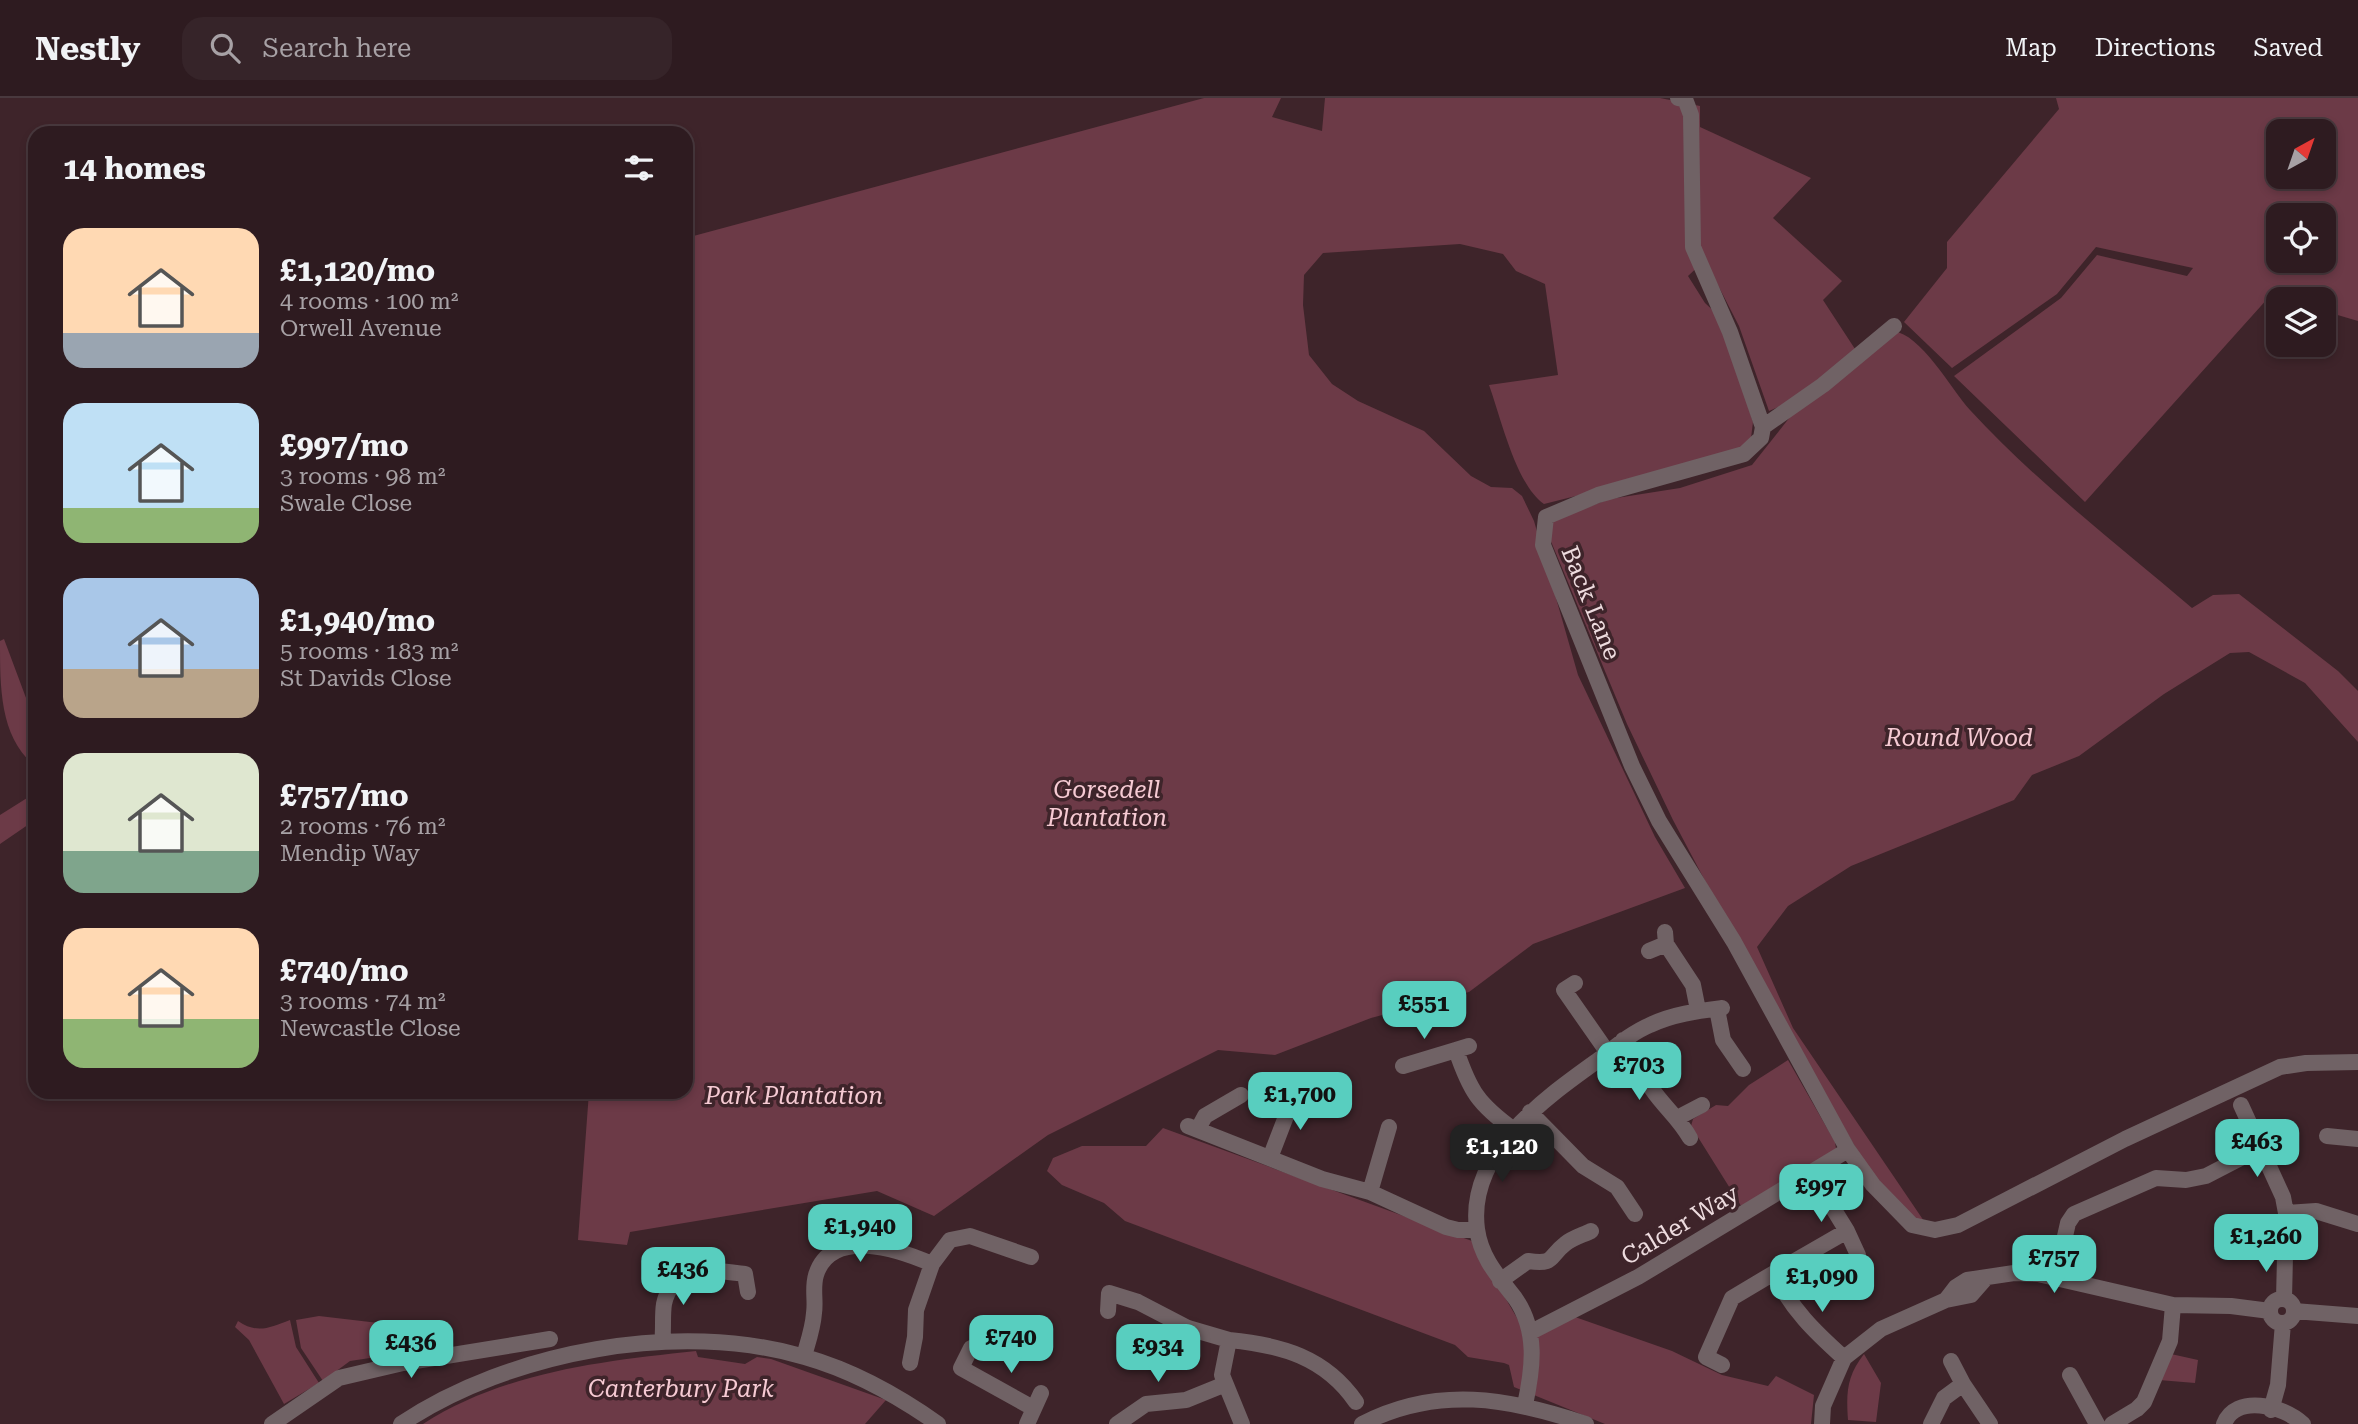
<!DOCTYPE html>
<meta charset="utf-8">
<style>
body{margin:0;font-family:"Roboto Serif",serif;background:#362429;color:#f1f3f6;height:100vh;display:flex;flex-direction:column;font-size:26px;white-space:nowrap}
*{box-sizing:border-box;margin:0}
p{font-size:23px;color:#a7a1a5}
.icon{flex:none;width:38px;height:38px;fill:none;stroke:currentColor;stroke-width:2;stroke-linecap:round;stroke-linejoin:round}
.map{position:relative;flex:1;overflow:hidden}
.side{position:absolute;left:28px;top:28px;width:665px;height:973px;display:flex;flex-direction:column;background:#2e1b20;border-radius:21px;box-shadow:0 4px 10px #0003,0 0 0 2px #49393e}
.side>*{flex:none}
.needle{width:46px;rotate:40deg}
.buttons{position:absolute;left:2266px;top:21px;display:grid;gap:14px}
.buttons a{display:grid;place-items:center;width:70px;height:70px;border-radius:14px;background:#2e1b20;box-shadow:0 4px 10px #0003,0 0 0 2px #49393e;font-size:35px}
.price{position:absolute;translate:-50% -60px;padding:0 16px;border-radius:14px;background:#58cebf;color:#111;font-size:23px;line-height:46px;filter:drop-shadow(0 2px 4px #0008)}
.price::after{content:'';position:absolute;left:50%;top:42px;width:21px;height:16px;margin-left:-10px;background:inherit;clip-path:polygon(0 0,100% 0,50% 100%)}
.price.active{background:#222;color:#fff}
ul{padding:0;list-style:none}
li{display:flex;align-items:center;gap:21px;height:175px;padding:0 35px}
li span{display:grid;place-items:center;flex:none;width:196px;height:140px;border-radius:21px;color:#555}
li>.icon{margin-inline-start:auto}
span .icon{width:84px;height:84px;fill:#fffc;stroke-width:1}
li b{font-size:30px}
h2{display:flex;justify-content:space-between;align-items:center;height:84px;padding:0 35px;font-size:30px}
header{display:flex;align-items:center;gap:42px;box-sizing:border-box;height:98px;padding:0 35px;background:#2e1b20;border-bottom:2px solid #49393e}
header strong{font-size:33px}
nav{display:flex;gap:38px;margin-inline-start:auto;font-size:24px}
.search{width:490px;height:63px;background:#362429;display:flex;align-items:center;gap:18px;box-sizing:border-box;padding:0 24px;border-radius:21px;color:#a7a1a5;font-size:26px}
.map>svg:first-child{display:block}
.green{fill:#6c3a47;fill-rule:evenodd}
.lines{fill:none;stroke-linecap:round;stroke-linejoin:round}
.minor{stroke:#706265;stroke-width:16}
.labels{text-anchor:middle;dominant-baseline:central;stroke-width:7;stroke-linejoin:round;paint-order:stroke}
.street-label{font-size:24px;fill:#eedcdf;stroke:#3e242a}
.park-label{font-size:24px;font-style:italic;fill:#f6cad3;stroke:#3e242a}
</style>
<header>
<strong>Nestly</strong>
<div class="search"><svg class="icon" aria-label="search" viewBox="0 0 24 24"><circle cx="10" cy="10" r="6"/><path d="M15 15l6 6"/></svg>Search here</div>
<nav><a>Map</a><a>Directions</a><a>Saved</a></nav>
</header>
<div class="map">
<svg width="2358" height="1326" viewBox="0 0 2358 1326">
<rect width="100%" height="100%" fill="#3e242a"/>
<!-- green -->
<path class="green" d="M1204,0H1281L1272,19L1322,33L1325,0H1660L1700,8V29L1811,80L1773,120L1842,183L1823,202L1855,251L1797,301L1769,313L1739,228L1705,162L1688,178L1705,205L1719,218L1753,324L1751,340L1735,358L1544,406C1516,387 1501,320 1489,287L1558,277L1545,186L1516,173L1503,156L1460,146L1323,155L1304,177L1303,207L1309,257L1332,286L1358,303L1424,333L1471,378L1491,389L1512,390L1522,398L1534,423L1578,577L1655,739L1685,790L1533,846L1469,894L1371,920L1275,957L1218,952L1048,1037L934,1118L877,1093L630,1134L627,1147L578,1142L589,994H686V407L690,405L686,399V140Z
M2056,0H2358V223L2324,213V201L2269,199L2085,404L1954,278L2061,200L2097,157L2187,178L2193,170L2096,149L2057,196L1952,270L1904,224L1947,170V144L2059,11ZM2278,33H2324V79H2278ZM2278,117H2324V163H2278Z
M1893,233C1921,236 1951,291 1970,312C2036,384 2117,446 2192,510L2213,497L2239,496L2338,573L2358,593V644L2305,585L2249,554L2230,555L2164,596L2079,658L2032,677L2014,702L1851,768L1788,808L1757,849L1793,930L1928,1129H1921L1872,1078L1741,851L1673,722L1627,626L1550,441L1549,431L1555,421L1610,401L1680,390L1752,367L1790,319Z
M4,541L35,624V668C0,639 0,591 0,543Z
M35,695V722L0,746V717Z
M1788,962L1835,1044L1836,1051L1743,1111L1691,1028L1693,1021L1716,1007L1728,1008L1749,987Z
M1163,1030L1472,1143L1524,1232L1575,1219L1672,1253L1722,1277L1768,1288L1776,1278L1814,1297L1811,1326H1605L1514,1289L1509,1267L1504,1265L1468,1259L1455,1247L1125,1123L1104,1105L1062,1087L1047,1073L1053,1060L1082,1048H1146Z
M319,1218L404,1228L412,1247L390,1257L350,1263L323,1283L301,1250L296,1222Z
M290,1222L296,1249L319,1285L284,1306L249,1242L235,1229L238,1223C257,1236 269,1230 290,1222Z
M696,1253L698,1259L745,1266L757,1259L771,1261L886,1302L865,1326H423C504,1274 602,1263 696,1253Z
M1864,1256L1881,1285L1876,1324L1848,1322C1846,1294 1847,1278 1864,1256Z
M2171,1256L2198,1262L2195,1285L2159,1282Z"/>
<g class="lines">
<!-- minor -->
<path class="minor" d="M1678,0L1685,1L1691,17L1693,149L1730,234L1763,329L1761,340L1744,356L1598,397L1546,419L1543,447L1632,668L1659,723L1734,844L1848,1052L1873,1087L1912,1127L1935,1132L1958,1127L2125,1041L2280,969L2306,965L2358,964
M1763,329L1823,287L1894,228
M1665,834L1666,846L1693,887L1698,912
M1649,853L1666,846
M1575,885L1564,892L1608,955
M1717,911L1723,942L1743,971
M1623,942C1639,959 1641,973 1652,991C1664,1009 1679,1020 1690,1040
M1469,948L1456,952C1470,993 1478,1006 1514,1032
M1403,968L1456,952
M1273,1002L1290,1008
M2241,1007L2283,1099L2286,1115L2284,1201
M1530,1014L1583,1068L1617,1089L1635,1116
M1679,1019L1702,1007
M1188,1028L1322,1081L1370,1094L1446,1129L1458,1132H1477
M1198,1031L1205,1018L1241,997
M2327,1038L2358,1041
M1270,1060L1290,1008L1342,988
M1370,1094L1389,1029
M1826,1099L1847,1133
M2286,1115L2316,1113L2358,1126
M2056,1178L2068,1125L2074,1116L2156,1080L2186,1082L2206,1078L2262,1049
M1500,1183L1528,1163C1556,1167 1548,1159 1565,1146C1572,1140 1583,1137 1591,1133
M2270 1213a12 12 0 1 1 24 0a12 12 0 1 1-24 0Z
M1946,1202L1971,1197L1985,1181
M1108,1213L1109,1195L1138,1204L1188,1230L1229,1242L1222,1277L1242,1326
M2294,1213L2358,1218
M1531,1234L1638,1179L1848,1052
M1229,1242C1281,1247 1325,1259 1356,1304
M662,1244C664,1232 662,1218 664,1206C673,1165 712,1172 745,1176L748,1194
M971,1250L961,1270L1033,1310
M804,1258C808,1244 813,1230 814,1215C816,1203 812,1190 816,1177C831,1128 900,1152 932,1166L950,1142L970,1138L1031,1159
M1844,1260C1815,1234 1791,1211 1774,1175L1847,1133L1858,1157
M910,1265L915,1239L916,1212L932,1166
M1722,1267L1706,1259L1732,1200L1774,1175
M2070,1277L2097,1326
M1963,1286L1990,1326
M1525,1307C1533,1270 1538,1233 1515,1200C1498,1178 1481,1160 1477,1131C1467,1055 1544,1001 1597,963C1614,950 1631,935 1650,927C1673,916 1698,913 1722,910
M2271,1312L2278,1287L2283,1225
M272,1326L339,1280L403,1265L550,1241
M401,1326C510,1253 679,1222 805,1259C854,1273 897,1297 938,1326
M1027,1326L1041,1295
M1117,1326L1146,1306L1186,1302L1223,1287
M1362,1326C1437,1287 1509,1300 1586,1326
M1822,1326L1823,1308L1844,1260L1881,1231L1946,1202L1956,1189L1967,1182L2014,1175L2038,1176L2173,1207L2231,1208L2270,1213
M1931,1326L1944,1300L1963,1286L1951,1263
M2112,1326L2137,1311L2144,1304L2170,1243L2173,1207
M2224,1326C2235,1296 2283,1307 2303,1326"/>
</g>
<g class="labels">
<!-- street labels -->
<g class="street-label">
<text transform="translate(1591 505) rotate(68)">Back Lane</text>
<text transform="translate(1680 1127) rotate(-31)">Calder Way</text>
</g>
<!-- park labels -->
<g class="park-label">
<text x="1959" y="640">Round Wood</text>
<text x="1107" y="692">Gorsedell<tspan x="1107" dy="28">Plantation</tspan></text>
<text x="794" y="998">Park Plantation</text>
<text x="681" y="1291">Canterbury Park</text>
</g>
</g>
</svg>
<div class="buttons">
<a><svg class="needle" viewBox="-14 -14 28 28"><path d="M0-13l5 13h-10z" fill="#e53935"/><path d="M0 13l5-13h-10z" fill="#a7a1a5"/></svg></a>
<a><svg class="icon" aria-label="locate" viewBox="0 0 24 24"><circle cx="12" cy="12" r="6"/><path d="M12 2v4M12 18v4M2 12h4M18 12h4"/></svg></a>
<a><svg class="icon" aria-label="layers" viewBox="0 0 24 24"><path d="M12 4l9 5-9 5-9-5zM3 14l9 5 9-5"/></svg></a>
</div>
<b class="price" style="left:1424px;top:943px">£551</b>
<b class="price" style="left:1639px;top:1004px">£703</b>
<b class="price" style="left:1300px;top:1034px">£1,700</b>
<b class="price" style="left:2257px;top:1081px">£463</b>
<b class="price active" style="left:1502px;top:1086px">£1,120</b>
<b class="price" style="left:1821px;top:1126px">£997</b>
<b class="price" style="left:860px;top:1166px">£1,940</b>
<b class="price" style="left:2266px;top:1176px">£1,260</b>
<b class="price" style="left:2054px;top:1197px">£757</b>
<b class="price" style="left:683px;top:1209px">£436</b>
<b class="price" style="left:1822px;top:1216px">£1,090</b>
<b class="price" style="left:1011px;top:1277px">£740</b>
<b class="price" style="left:411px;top:1282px">£436</b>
<b class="price" style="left:1158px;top:1286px">£934</b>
<section class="side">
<h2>14 homes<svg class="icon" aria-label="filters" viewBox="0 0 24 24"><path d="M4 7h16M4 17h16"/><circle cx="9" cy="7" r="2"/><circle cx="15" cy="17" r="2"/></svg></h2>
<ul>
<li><span style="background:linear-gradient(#ffd9b3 75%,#9aa5b1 0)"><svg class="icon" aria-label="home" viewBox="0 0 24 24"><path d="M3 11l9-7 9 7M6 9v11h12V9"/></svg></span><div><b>£1,120/mo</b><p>4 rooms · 100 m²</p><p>Orwell Avenue</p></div></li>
<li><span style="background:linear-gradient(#bfe0f5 75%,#8fb573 0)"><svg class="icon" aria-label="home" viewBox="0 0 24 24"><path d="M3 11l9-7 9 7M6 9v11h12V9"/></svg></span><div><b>£997/mo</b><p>3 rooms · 98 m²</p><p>Swale Close</p></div></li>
<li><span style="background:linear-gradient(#a9c7e8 65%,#b9a48a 0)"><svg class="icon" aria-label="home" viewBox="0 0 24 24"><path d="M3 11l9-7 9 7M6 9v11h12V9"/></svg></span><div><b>£1,940/mo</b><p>5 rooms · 183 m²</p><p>St Davids Close</p></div></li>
<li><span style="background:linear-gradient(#dfe7d0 70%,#7fa58c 0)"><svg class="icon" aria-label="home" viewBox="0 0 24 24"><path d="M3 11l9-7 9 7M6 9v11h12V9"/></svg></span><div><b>£757/mo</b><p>2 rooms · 76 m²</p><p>Mendip Way</p></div></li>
<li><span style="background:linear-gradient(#ffd9b3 65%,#8fb573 0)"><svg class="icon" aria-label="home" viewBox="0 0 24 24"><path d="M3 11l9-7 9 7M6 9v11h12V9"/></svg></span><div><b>£740/mo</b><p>3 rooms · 74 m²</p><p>Newcastle Close</p></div></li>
</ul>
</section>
</div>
